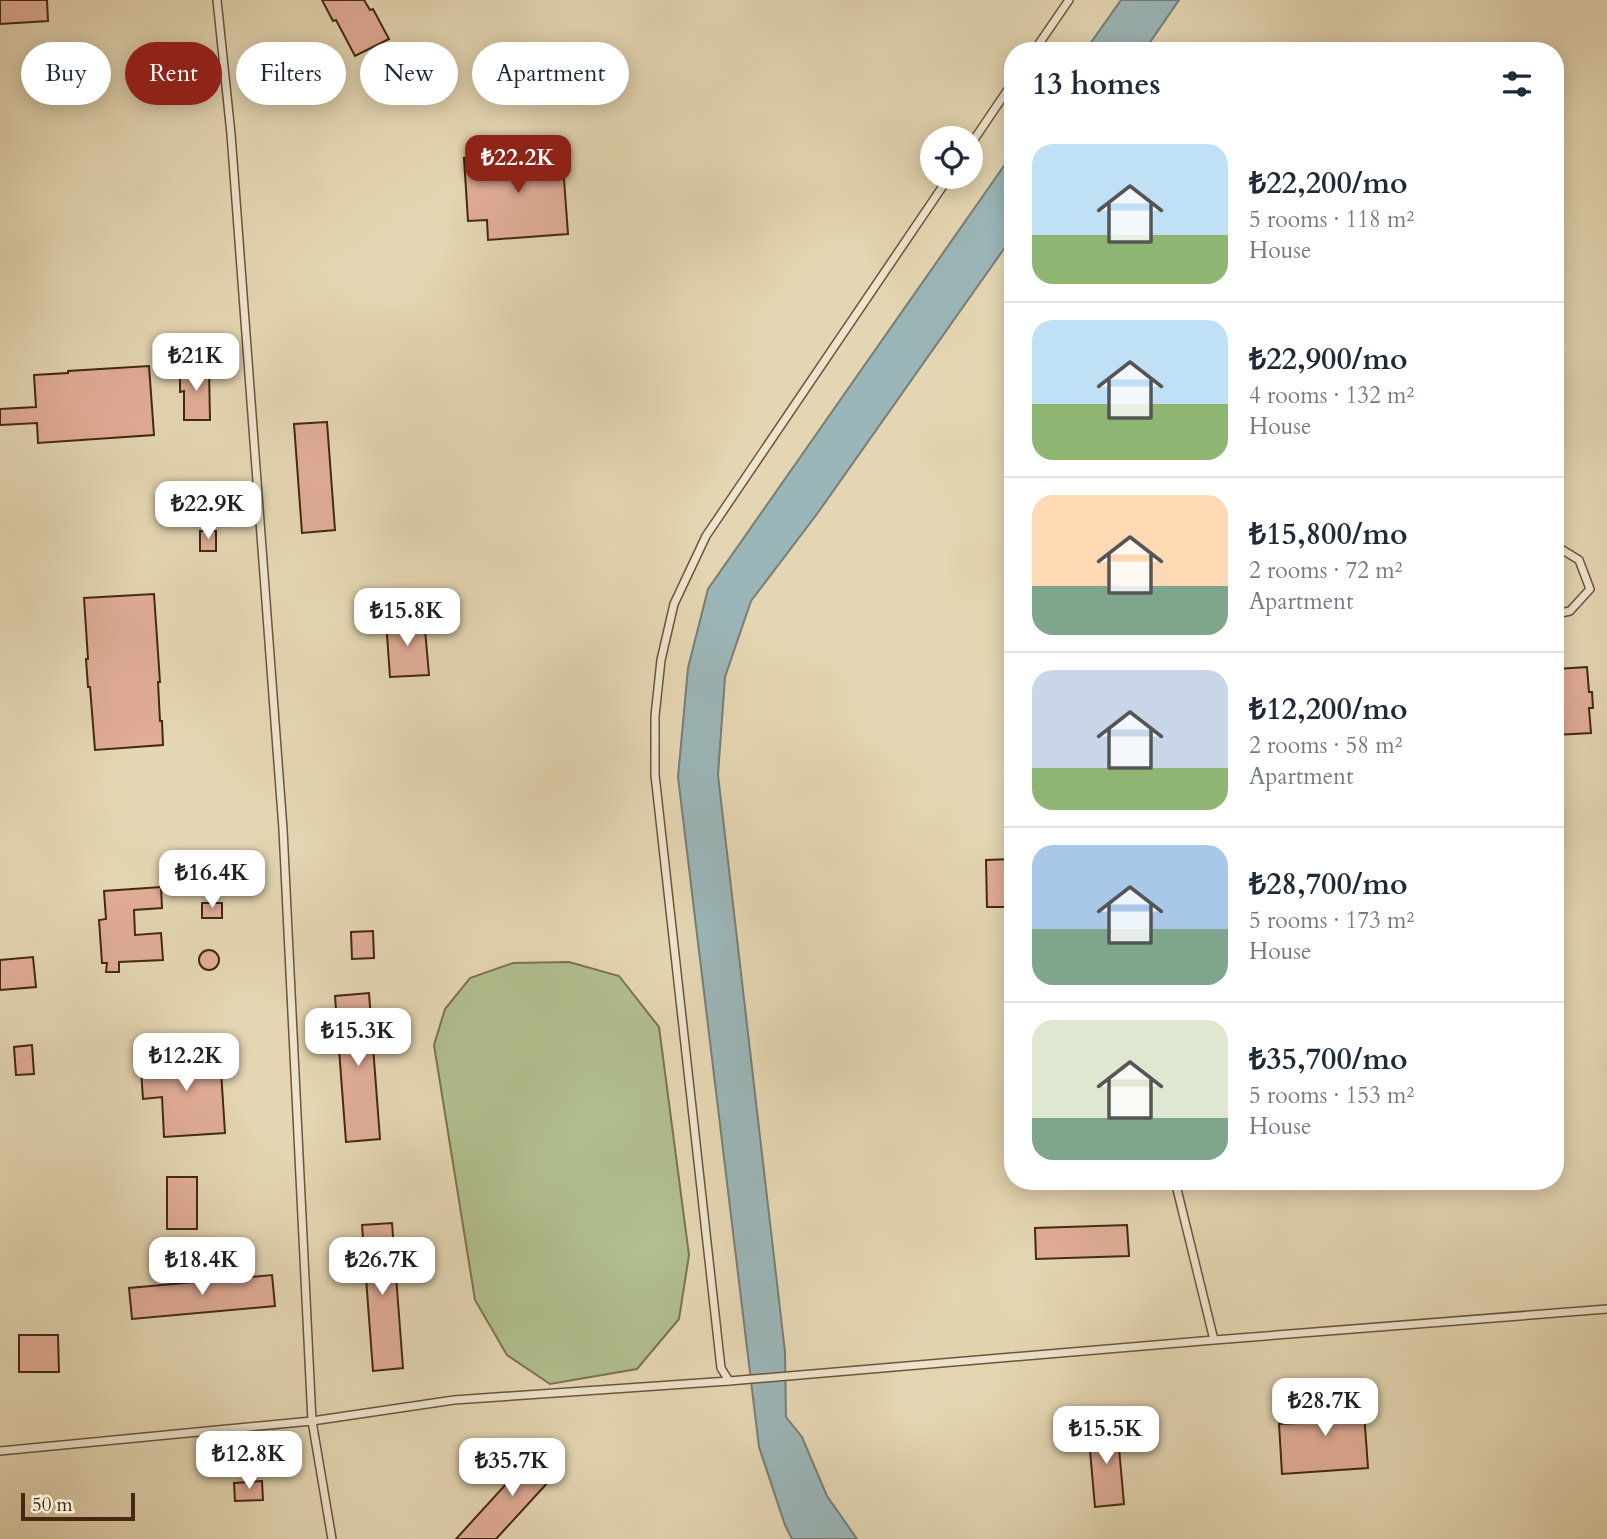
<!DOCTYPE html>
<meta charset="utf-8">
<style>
body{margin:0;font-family:Cardo,serif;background:#f6f6f7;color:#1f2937;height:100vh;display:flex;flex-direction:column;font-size:26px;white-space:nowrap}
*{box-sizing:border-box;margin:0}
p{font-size:23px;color:#747a83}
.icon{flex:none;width:38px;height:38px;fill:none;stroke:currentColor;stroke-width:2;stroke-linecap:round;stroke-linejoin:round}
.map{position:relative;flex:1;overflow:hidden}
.side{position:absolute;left:1004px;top:42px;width:560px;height:1148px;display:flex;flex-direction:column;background:#fff;border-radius:28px;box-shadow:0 4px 18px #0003}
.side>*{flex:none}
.guide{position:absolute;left:21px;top:42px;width:665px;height:63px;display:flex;gap:14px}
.buttons{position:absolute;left:920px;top:126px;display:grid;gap:14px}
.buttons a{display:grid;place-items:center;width:63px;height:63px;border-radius:50%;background:#fff;box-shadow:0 4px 18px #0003;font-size:35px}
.scale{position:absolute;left:21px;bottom:18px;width:114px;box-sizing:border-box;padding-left:7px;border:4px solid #452812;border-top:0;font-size:19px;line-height:24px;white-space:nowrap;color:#452812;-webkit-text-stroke:5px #ede4cd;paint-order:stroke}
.price{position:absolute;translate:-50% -60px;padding:0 16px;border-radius:14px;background:#fff;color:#222;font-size:23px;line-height:46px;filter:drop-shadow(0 2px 4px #0008)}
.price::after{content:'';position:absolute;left:50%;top:42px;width:21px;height:16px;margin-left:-10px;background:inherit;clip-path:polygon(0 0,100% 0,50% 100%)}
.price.current{background:#8f2418;color:#fff}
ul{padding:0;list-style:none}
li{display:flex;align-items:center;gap:21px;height:175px;padding:0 28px}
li+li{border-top:2px solid #e0e1e3}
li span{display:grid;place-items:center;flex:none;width:196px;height:140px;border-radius:21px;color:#555}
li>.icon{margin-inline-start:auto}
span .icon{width:84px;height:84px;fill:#fffc;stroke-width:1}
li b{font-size:30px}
h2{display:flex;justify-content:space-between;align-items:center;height:84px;padding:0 28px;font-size:30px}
.chip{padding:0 24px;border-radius:32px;background:#fff;box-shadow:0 4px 18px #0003;font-size:24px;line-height:63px}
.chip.current{background:#8f2418;color:#fff}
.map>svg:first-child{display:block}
.green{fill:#b1be8e;stroke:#7b7350;stroke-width:2}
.water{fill:#9bb6b8;stroke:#797d76;stroke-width:2}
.building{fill:#e1ad98;stroke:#452812;stroke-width:2}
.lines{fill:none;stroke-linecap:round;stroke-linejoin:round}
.service-casing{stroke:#6d543a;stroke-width:10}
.service{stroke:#ede4cd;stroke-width:7}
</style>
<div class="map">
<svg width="1607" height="1539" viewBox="0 0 1607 1539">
<rect width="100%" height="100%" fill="#e4d6b2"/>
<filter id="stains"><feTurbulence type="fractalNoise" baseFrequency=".00286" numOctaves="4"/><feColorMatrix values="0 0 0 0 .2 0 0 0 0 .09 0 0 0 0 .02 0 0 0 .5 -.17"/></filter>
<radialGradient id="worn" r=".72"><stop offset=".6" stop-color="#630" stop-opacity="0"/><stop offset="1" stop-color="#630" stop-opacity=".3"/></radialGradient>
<!-- green -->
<path class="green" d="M569,962L619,976L659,1027L689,1255L679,1319L637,1369L550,1384L507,1355L475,1300L434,1045L445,1009L470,978L513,963Z"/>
<!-- water -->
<path class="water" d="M1121,0H1179L1144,51H1085Z
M1013,153V236L817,514L751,601L725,677L718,775L785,1352L786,1417L802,1437L827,1496L857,1539H792L785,1525L759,1447L678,777L688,668L708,589Z"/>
<!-- building -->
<path class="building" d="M0,0H47L48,21L0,24Z
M322,0H364L370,10L373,9L389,39L355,56L336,20L333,21Z
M562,152L568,234L488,240L487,220L468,221L464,158Z
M149,366L154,435L38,443L37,423L0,425V409L36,407L34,375L68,373V371Z
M209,368L210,420H184V391L180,392V369Z
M327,422L335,530L302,533L294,424Z
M200,531H216V551H200Z
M154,594L160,682H158L160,721H162L163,745L95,750L90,687H88L86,659H88L84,598Z
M424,618L429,675L390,677L386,621Z
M1587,667L1589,692H1592L1593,708H1589L1591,733L1556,735V669Z
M1013,859V907H987L986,860Z
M161,887L162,908L134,910L135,935L161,933L163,960L119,962V972H106L107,963H102L99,920L106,919L104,891Z
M202,903H222V918H202Z
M373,931L374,958L352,959L351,932Z
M199 960a10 10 0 1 1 20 0a10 10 0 1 1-20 0Z
M33,957L36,987L0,990V960Z
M369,993L380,1139L346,1142L335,996Z
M32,1045L34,1074L16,1075L14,1047Z
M170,1053L171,1059L220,1055L225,1133L164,1137L162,1097L143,1099L140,1055Z
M167,1177H197V1229H167Z
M392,1223L403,1368L373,1371L362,1225Z
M1127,1225L1129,1256L1036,1259L1035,1228Z
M272,1275L275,1306L132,1319L129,1288Z
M19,1335H58L59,1372H19Z
M1363,1398L1368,1468L1282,1474L1279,1424L1298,1423L1297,1403Z
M1117,1426L1124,1504L1095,1507L1088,1428Z
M539,1448L561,1468L496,1539H456Z
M262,1481L263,1500L235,1501L234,1483Z"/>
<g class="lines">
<defs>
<path id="service" d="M217,0L231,134L283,829L312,1421L332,1539
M1034,51L1069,0
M971,144L1013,82
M1556,546L1579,560L1590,589L1570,611L1556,614
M1175,1181L1214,1340
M729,1381L721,1368L655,775V716L661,660L674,604L706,536L949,177
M0,1451L312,1421L454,1400L729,1381L1214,1340L1607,1309"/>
</defs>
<!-- service casing -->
<use href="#service" class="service-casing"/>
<!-- service -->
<use href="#service" class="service"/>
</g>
<rect width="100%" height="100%" filter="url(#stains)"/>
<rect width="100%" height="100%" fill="url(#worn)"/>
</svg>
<div class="buttons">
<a><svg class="icon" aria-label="locate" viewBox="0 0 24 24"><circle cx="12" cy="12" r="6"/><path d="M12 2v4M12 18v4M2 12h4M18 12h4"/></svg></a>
</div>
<div class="scale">50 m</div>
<b class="price current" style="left:518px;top:195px">₺22.2K</b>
<b class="price" style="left:196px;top:393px">₺21K</b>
<b class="price" style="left:208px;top:541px">₺22.9K</b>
<b class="price" style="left:407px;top:648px">₺15.8K</b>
<b class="price" style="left:212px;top:910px">₺16.4K</b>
<b class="price" style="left:358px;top:1068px">₺15.3K</b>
<b class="price" style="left:186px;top:1093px">₺12.2K</b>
<b class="price" style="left:202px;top:1297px">₺18.4K</b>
<b class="price" style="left:382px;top:1297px">₺26.7K</b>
<b class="price" style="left:1325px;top:1438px">₺28.7K</b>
<b class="price" style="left:1106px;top:1466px">₺15.5K</b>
<b class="price" style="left:249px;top:1491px">₺12.8K</b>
<b class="price" style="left:512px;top:1498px">₺35.7K</b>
<div class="guide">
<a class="chip">Buy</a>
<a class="chip current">Rent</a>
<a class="chip">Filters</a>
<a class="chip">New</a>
<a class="chip">Apartment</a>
</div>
<section class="side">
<h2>13 homes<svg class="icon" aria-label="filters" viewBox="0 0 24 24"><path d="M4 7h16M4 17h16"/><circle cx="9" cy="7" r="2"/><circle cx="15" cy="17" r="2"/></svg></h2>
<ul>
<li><span style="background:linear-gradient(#bfe0f5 65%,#8fb573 0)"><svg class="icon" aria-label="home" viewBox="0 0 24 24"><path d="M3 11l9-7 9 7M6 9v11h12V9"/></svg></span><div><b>₺22,200/mo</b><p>5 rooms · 118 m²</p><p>House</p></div></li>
<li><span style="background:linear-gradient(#bfe0f5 60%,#8fb573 0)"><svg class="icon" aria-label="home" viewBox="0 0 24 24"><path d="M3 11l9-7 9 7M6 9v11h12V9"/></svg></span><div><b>₺22,900/mo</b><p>4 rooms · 132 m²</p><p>House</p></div></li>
<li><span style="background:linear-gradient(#ffd9b3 65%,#7fa58c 0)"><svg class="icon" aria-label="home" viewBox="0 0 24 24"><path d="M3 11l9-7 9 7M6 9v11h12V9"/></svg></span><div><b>₺15,800/mo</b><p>2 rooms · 72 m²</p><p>Apartment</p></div></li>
<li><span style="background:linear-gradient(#c9d6e8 70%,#8fb573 0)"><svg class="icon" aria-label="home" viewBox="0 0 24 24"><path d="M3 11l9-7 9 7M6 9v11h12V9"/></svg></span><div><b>₺12,200/mo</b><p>2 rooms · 58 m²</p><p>Apartment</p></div></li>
<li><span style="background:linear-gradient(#a9c7e8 60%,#7fa58c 0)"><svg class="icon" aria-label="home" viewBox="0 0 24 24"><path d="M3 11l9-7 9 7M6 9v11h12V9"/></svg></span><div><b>₺28,700/mo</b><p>5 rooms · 173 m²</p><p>House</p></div></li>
<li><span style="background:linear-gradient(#dfe7d0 70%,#7fa58c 0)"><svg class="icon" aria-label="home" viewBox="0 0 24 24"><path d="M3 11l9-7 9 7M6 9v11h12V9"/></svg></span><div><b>₺35,700/mo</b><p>5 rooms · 153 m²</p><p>House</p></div></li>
</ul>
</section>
</div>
